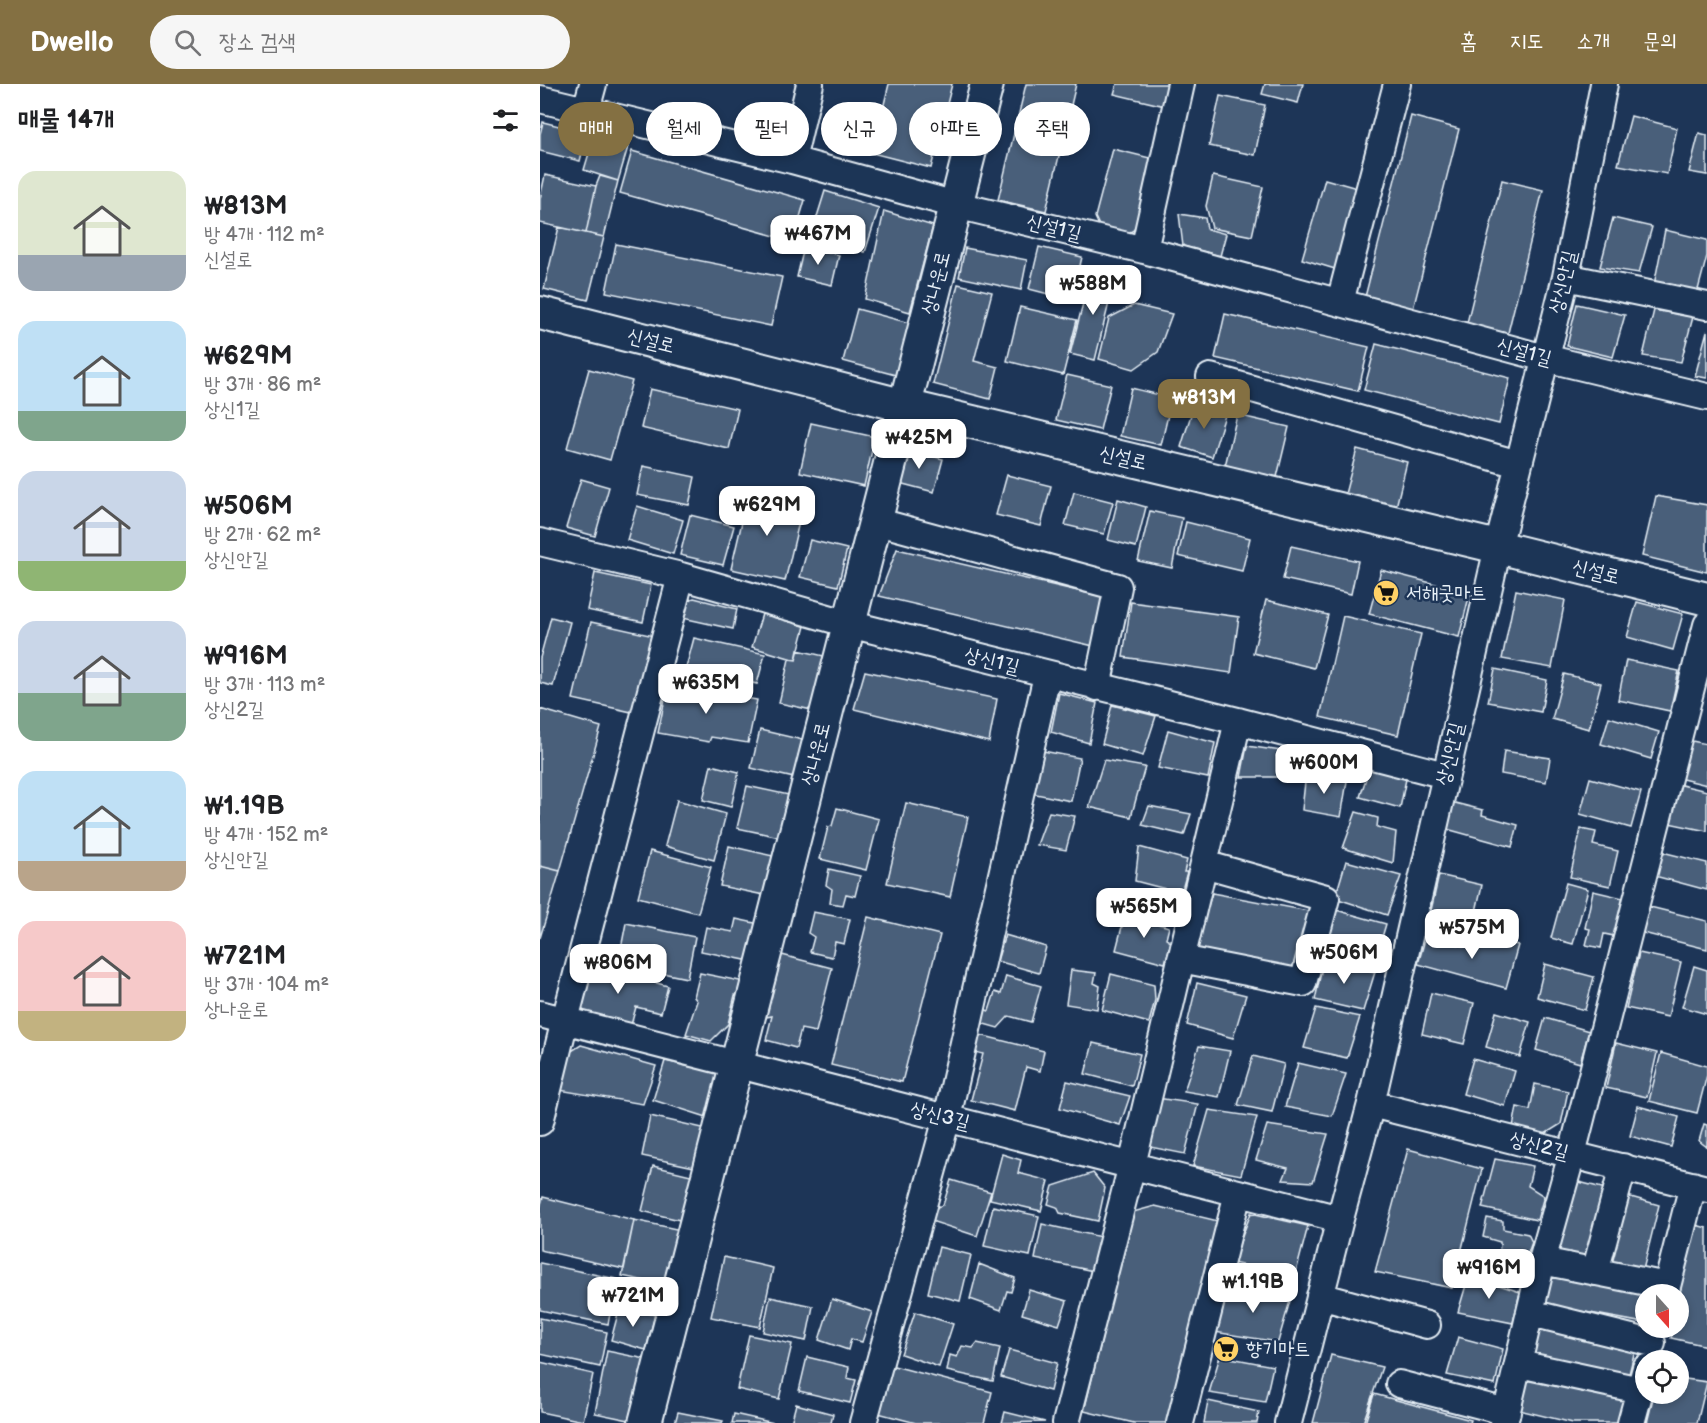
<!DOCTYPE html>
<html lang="ko">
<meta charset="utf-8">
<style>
body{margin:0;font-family:"Balsamiq Sans","Poor Story",sans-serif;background:#f6f6f6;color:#202124;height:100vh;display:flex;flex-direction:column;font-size:22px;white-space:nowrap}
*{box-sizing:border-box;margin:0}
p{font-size:20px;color:#757577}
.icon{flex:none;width:33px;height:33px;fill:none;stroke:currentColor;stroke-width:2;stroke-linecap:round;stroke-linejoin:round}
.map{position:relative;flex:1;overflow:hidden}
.details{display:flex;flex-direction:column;background:#fff;width:540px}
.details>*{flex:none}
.top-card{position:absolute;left:18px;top:18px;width:570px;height:54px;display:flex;gap:12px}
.needle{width:39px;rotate:159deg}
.controls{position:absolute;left:1095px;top:1200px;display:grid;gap:12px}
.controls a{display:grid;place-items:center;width:54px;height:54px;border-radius:50%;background:#fff;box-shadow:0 3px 9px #0003;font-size:30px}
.price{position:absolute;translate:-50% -51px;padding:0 14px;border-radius:12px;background:#fff;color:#222;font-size:20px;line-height:39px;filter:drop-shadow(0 2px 3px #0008)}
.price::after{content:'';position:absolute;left:50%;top:36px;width:18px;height:14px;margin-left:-9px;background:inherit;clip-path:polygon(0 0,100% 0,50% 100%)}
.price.on{background:#847042;color:#fff}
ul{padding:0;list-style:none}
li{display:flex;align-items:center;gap:18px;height:150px;padding:0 18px}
li span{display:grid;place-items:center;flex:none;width:168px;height:120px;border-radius:18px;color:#555}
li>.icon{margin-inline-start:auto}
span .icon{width:72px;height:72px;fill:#fffc;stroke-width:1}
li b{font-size:26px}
h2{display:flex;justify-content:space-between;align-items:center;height:72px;padding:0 18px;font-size:26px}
.chip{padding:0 21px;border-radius:27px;background:#fff;box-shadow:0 3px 9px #0003;font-size:21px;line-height:54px}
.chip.on{background:#847042;color:#fff}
header{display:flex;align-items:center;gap:36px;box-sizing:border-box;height:84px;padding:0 30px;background:#847042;color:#fff}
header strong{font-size:28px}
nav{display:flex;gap:33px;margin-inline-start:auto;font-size:21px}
.search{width:420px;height:54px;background:#f6f6f6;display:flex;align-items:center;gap:15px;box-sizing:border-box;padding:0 21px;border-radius:33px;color:#757577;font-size:22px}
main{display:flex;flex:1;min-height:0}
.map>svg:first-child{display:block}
.building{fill:#495e7a;stroke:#e8f1f8;stroke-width:1.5}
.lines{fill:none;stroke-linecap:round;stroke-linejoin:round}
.minor-casing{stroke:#e8f1f8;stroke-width:30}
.tertiary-casing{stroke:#e8f1f8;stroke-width:36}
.minor{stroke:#1d3557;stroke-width:26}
.tertiary{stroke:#1d3557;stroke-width:32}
.labels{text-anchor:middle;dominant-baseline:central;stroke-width:5;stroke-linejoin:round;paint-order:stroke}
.street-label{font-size:20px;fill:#e8f1f8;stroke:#1d3557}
.poi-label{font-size:20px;fill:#e8f1f8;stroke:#1d3557;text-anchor:start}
</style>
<header>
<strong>Dwello</strong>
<div class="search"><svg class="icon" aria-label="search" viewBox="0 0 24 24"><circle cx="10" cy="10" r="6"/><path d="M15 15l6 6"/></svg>장소 검색</div>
<nav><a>홈</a><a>지도</a><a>소개</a><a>문의</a></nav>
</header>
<main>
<section class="details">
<h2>매물 14개<svg class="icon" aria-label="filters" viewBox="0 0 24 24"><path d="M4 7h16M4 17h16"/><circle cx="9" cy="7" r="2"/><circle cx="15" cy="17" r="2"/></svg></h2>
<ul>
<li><span style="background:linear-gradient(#dfe7d0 70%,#9aa5b1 0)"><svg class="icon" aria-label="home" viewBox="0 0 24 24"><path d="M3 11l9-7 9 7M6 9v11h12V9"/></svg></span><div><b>₩813M</b><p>방 4개 · 112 m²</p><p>신설로</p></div></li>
<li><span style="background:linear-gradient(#bfe0f5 75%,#7fa58c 0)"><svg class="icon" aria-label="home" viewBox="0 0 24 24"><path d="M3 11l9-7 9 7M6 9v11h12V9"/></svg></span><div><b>₩629M</b><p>방 3개 · 86 m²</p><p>상신1길</p></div></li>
<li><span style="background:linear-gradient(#c9d6e8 75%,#8fb573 0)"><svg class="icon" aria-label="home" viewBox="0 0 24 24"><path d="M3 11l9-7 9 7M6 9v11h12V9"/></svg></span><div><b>₩506M</b><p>방 2개 · 62 m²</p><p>상신안길</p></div></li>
<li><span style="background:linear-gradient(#c9d6e8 60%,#7fa58c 0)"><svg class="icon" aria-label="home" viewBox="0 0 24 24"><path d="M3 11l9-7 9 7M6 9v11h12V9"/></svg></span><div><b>₩916M</b><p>방 3개 · 113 m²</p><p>상신2길</p></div></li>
<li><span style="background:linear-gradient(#bfe0f5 75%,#b9a48a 0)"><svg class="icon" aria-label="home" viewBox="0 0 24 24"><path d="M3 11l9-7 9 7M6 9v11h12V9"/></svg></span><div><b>₩1.19B</b><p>방 4개 · 152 m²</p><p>상신안길</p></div></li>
<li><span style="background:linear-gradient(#f6c9c9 75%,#c2b280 0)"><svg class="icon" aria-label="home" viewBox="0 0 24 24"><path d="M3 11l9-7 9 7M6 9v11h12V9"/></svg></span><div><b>₩721M</b><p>방 3개 · 104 m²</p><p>상나운로</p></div></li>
</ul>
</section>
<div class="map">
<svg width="1167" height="1339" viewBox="0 0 1167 1339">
<rect width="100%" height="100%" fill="#1d3557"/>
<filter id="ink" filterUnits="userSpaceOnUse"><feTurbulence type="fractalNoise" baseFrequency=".0167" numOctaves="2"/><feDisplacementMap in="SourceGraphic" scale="12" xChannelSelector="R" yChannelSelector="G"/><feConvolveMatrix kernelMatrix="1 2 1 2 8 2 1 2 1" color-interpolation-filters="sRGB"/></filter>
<g filter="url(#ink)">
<!-- building -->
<path class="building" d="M349,0H412L391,84L332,69Z
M486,0H536L506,127L458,116Z
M577,0H630L625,22L574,10Z
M725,0H763L758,19L722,10Z
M680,12L725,21L715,71L669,62Z
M871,32L919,45L872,229L824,217Z
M1091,32L1137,44L1127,90L1078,81Z
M3,38L47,49L40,77L0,67V50Z
M55,49L90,56L78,97L44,86Z
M1159,49L1167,51V91L1149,88Z
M573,65L618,76L601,142L581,153L562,148L555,133Z
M92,67L265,116L253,157L80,109Z
M5,91L56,102L46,149L0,139V115Z
M60,92L78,97L64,153L46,149L56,102Z
M673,92L723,103L712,152L672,144L666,122Z
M785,95L817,104L795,185L762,175Z
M962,96L1003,106L966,257L925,247Z
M285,107L339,124L325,168L271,152Z
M344,127L393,142L370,228L325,215Z
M639,130L665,134L667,145L686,150L680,172L643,162Z
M1073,134L1112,143L1099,189L1060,183Z
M19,143L64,153L48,216L4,205Z
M1125,146L1167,156V172L1158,206L1114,201Z
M76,160L242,193L231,242L66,208Z
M264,163L299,171L292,201L257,193Z
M499,163L542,173L532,216L489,205Z
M425,164L487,176L481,206L419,193Z
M551,188L575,194L555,276L530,270Z
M418,200L452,208L434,277L458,283L450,315L393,300Z
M1037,220L1085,231L1073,273L1027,262Z
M594,221L632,230L618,268L594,285L559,275L569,234Z
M480,223L537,236L523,291L467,277Z
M317,225L377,241L363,293L303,277Z
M1114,226L1153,233L1141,278L1103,272Z
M685,230L829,263L818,307L675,274Z
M1167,247V294L1155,292Z
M836,260L970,294L959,340L824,306Z
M49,285L92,297L70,376L27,364Z
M527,291L571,301L560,346L516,336Z
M591,304L632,314L621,361L580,352Z
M110,305L198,325L189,365L101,344Z
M655,318L686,328L672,373L641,363Z
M697,331L749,343L737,393L685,382Z
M271,339L335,353L324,402L260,388Z
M364,365L403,375L394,408L355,398Z
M817,365L867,378L856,423L805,410Z
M103,382L155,393L149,421L97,411Z
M467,391L511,402L501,442L456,431Z
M41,395L69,403L55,452L26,444Z
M209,408L263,421L245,497L191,485Z
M534,408L573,418L564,450L525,441Z
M1116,412L1167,421V488L1102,472Z
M578,415L606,423L596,463L568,456Z
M97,422L143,436L133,470L87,456Z
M610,427L642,434L632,484L598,477Z
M150,431L194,442L183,481L140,471Z
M646,438L710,454L702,487L638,472Z
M270,456L307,465L298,502L260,493Z
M751,462L818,477L811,510L743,495Z
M357,465L568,514L558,563L339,512Z
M841,486L930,509L919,553L829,530Z
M55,489L111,501L103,538L47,526Z
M976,506L1025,516L1012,584L962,575Z
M154,514L197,525L193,545L138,533L140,519Z
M726,516L788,531L774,584L713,569Z
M591,518L699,533L691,589L583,573Z
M1097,518L1143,530L1133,566L1087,553Z
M222,530L265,542L256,576L212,563Z
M803,532L881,550L858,651L780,633Z
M11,533L30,538L13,602L0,599V574Z
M51,538L114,552L96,629L33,615Z
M154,554L225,570L217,600L146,584Z
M258,566L284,572L272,626L239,619L249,575L256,576Z
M1086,576L1139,587L1130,627L1078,616Z
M955,585L1007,596L1001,628L948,618Z
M325,587L457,615L449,658L314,625Z
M1024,590L1061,599L1049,645L1012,635Z
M128,600L217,616L208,659L171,653L169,658L118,649Z
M519,609L557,619L549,659L511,648Z
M572,621L616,632L603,672L562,660Z
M0,625L61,643L20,787L0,782Z
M1069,633L1119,648L1111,675L1061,660Z
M220,646L263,656L254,694L211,684Z
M628,646L675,659L668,694L618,684Z
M1147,656L1167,660V701L1138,694Z
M707,662L755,669L748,693H701Z
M503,667L540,674L531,717L491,709Z
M964,667L1010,674L1006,698L961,690Z
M564,676L605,683L591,733L549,723Z
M171,681L199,688L191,723L163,716Z
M830,682L866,695L860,724L820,713Z
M766,689L807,697L801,733L762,726Z
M1050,694L1101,708L1091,744L1040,730Z
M1133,699L1167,707V747L1124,738Z
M207,702L249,711L240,753L197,744Z
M137,716L186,730L174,776L125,762Z
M911,718L943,726L942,731L978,741L972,763L903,744Z
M366,719L428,733L410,813L347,799Z
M609,722L651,730L644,751L602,741Z
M297,724L339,735L326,786L280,775L288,743L292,742Z
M509,728L535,732L526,766L497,761Z
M816,728L838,734L837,743L856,748L853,779L803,764Z
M1041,745L1056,748L1053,761L1078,767L1070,802L1030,793Z
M189,762L233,772L224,811L180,802Z
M599,763L647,776L644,788H647L641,809L595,797Z
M110,767L171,783L158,829L98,813Z
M1118,767L1167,779V806L1111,791Z
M806,777L861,792L847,831L795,814Z
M0,782L20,787L0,854Z
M289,785L320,792L315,812L306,810L303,821L290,819L292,805L286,801Z
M899,791L942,801L930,854L887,844Z
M1026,799L1048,805L1033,860L1011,854Z
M1053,807L1083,814L1074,852L1064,850L1061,864L1046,861L1050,845L1045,844Z
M672,809L774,828L759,889L655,864Z
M1102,821L1167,837V865L1095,847Z
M796,826L846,840L834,880L783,866Z
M273,828L310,835L304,860L295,858L292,873L270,868L274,853L268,849Z
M585,831L629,843L626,855L631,858L625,879L576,866Z
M328,833L400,851L362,998L291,981Z
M196,835L224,841L215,878L161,867L166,843L193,848Z
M86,839L155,853L147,894L78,880Z
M465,851L506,863L499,889L457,877Z
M886,852L939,866L944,852L978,861L966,904L878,880Z
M1099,869L1141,878L1128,933L1086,924Z
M242,871L292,884L276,948L261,945L256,964L226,956L232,932L226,933Z
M784,874L835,888L823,927L775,916Z
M46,880L128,902L121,929L96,923L91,941L45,929L36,916Z
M1005,880L1054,893L1045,926L997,913Z
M1154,882L1167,886V930L1142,923Z
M531,886L556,889L554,899L560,902L557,925L526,920Z
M160,889L205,898L202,912L195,911L188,940L171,957L146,950L157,917L154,913Z
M571,890L614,901L615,916L609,939L562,926Z
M466,892L501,902L491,938L469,932L458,944L437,938L441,924L449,927L455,908L461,910Z
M657,899L706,911L693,954L647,941Z
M891,909L934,919L924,960L882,950Z
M776,924L820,933L807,974L764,964Z
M956,928L990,938L980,973L946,963Z
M1005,934L1049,947L1040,979L996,966Z
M432,949L504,967L500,987L486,983L475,1027L431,1016L443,970L428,966Z
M553,959L600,970L592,1002L545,990Z
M1076,959L1117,969L1107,1013L1066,1004Z
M41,961L116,982L103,1020L13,1005L22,973Z
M659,962L690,967L679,1013L644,1007Z
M1121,969L1167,982V991L1157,1029L1109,1017Z
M713,972L744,980L732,1028L698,1021Z
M933,975L975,987L965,1022L923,1010Z
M125,977L182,990L173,1035L113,1016Z
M758,979L806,990L792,1032L745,1023Z
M527,997L590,1012L580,1041L520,1024Z
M995,1000L1028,1007L1021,1040L1005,1050L973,1043L977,1023L990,1026Z
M610,1013L658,1020L645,1070L600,1061Z
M1098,1022L1139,1033L1131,1063L1090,1052Z
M669,1026L717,1033L701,1091L653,1082Z
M110,1032L167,1045L159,1084L102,1072Z
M1164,1040L1167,1041V1063L1159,1057Z
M727,1041L788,1050L773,1098L743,1096L748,1084L716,1076Z
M868,1065L942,1085L912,1204L835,1188Z
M462,1070L481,1076L478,1089L509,1097L501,1127L450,1115Z
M955,1075L993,1082L988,1102L1004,1112L997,1136L942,1124Z
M113,1082L155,1092L144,1137L102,1127Z
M553,1089L565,1104L558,1137L520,1129L517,1123L508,1120L513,1102Z
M411,1096L451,1108L437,1152L394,1138L392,1131L394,1124L403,1121Z
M1039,1098L1066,1105L1048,1179L1015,1166L1028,1104Z
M1084,1111L1119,1121L1102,1190L1065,1183Z
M3,1113L94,1136L84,1185L0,1166V1124Z
M453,1122L499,1132L490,1172L444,1162Z
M615,1122L678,1137L629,1339H594L544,1327L593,1128Z
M711,1129L768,1142L755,1192L692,1179Z
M947,1134L963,1137V1145L988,1150L992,1158L984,1180L961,1181L960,1158L943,1153Z
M94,1136L141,1146L129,1202L82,1192Z
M502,1140L561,1153L554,1187L495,1175Z
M1156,1141L1167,1144V1262L1131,1254L1134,1244H1138V1210L1146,1161L1152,1159Z
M399,1163L431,1171L420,1217L388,1209Z
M184,1173L233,1184L220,1243L171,1233Z
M0,1179L77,1195L68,1240L0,1226Z
M439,1180L475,1194L471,1208L467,1207L461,1226L430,1215Z
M1008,1189L1106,1210L1104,1239L1002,1220Z
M929,1191L980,1208L973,1239L918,1228Z
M688,1202L752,1210L738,1258L674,1248Z
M489,1206L527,1217L519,1241L482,1230Z
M230,1213L273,1222L266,1257L223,1248Z
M292,1215L332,1228L322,1258L311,1255L308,1266L279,1256Z
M80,1222L115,1231L106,1266L71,1256Z
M375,1228L413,1240L399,1283L361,1270Z
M0,1234L67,1248L60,1283L0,1270Z
M997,1239L1095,1266L1088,1294L990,1271Z
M209,1251L252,1260L239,1315L197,1305Z
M918,1253L963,1265L955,1301L907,1291Z
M437,1259L460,1264L453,1297L407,1287L410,1271L417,1273L422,1262L433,1264Z
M469,1266L517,1279L510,1307L461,1293Z
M67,1267L106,1275L94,1337L55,1329Z
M791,1271L842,1283L823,1339H773Z
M680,1272L733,1282L725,1318L669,1309Z
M267,1273L309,1283L307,1294L316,1296L310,1319L259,1307Z
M0,1278L53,1290L43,1337L0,1328Z
M350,1281L452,1308L444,1339H376L338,1329Z
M982,1292L1093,1316L1086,1339H1033L975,1325Z
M1138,1294L1167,1298L1157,1339H1107L1114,1310H1138Z
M834,1310L931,1336L930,1339H825Z
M668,1317L719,1328L717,1339H664Z
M256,1320L293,1330L291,1339H251Z
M138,1328L183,1337L182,1339H135Z
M465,1328L505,1338L462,1339Z
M194,1330L234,1339H192Z"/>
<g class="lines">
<defs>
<path id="minor" d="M0,15L252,76L416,121L604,166L1005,274L1167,313
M46,26L53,0
M252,76L270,0
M604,166L641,0
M1026,193L1167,222
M800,218L857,0
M670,293L978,380
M335,437L578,503L557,603
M0,458L141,492L309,540L698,637L905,691
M641,875L763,899L786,814L664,780
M0,930L800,1135
M831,1020L1167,1105
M0,1038L25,936L141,492
M1002,1177L1127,1202
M1055,1188L1083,1083
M1125,1210L1153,1101
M780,1212L887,1241
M991,1229L1112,1259
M979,1280L1100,1306
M859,1300L967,1328
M323,1339L407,1034L507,591
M526,1339L592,1081L698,637
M640,1339L698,1109
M748,1339L800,1135L831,1020L958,463L1026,193L1064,0
M964,1339L1002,1177L1032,1070L1167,541
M1091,1339L1106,1284"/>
<path id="tertiary" d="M0,229L365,322L958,463L1167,515
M105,1339L447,0"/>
</defs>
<!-- minor casing -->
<use href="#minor" class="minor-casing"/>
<!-- tertiary casing -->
<use href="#tertiary" class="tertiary-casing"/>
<!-- minor -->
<use href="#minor" class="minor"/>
<!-- tertiary -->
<use href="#tertiary" class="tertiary"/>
</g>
</g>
<!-- icons -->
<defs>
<symbol id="supermarket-disc" viewBox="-11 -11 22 22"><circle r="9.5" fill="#ffd166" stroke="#1d3557"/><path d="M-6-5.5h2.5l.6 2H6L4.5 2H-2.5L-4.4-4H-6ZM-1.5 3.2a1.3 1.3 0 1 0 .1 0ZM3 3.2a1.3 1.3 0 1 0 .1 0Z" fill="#111"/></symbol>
</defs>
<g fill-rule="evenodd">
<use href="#supermarket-disc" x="831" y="494" width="30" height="30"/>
<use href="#supermarket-disc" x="671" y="1250" width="30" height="30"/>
</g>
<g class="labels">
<!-- street labels -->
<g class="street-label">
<text transform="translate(514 144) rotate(14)">신설1길</text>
<text transform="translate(1023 198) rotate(-77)">상신안길</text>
<text transform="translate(396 199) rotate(-76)">상나운로</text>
<text transform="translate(111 257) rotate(14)">신설로</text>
<text transform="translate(984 268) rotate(15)">신설1길</text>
<text transform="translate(583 374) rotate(13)">신설로</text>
<text transform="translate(1056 488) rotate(14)">신설로</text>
<text transform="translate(452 577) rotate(14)">상신1길</text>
<text transform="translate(276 670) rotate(-76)">상나운로</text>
<text transform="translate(910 670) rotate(-77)">상신안길</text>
<text transform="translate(400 1032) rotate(14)">상신3길</text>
<text transform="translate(999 1062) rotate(14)">상신2길</text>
</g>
<!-- poi labels -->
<g class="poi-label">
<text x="866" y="509">서해굿마트</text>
<text x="706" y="1265">향기마트</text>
</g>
</g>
</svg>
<div class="controls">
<a><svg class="needle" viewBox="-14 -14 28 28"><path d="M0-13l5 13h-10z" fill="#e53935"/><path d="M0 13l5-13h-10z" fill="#757577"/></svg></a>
<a><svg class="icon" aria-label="locate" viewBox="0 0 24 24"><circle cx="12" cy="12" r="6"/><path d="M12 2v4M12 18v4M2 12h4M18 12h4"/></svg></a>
</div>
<b class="price" style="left:278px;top:182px">₩467M</b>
<b class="price" style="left:553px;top:232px">₩588M</b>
<b class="price on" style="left:664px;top:346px">₩813M</b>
<b class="price" style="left:379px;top:386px">₩425M</b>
<b class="price" style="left:227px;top:453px">₩629M</b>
<b class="price" style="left:166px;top:631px">₩635M</b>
<b class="price" style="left:784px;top:711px">₩600M</b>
<b class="price" style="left:604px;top:855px">₩565M</b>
<b class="price" style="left:932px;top:876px">₩575M</b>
<b class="price" style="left:804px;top:901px">₩506M</b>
<b class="price" style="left:78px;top:911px">₩806M</b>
<b class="price" style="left:949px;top:1216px">₩916M</b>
<b class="price" style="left:713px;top:1230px">₩1.19B</b>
<b class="price" style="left:93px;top:1244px">₩721M</b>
<div class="top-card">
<a class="chip on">매매</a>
<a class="chip">월세</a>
<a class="chip">필터</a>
<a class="chip">신규</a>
<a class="chip">아파트</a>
<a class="chip">주택</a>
</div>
</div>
</main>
